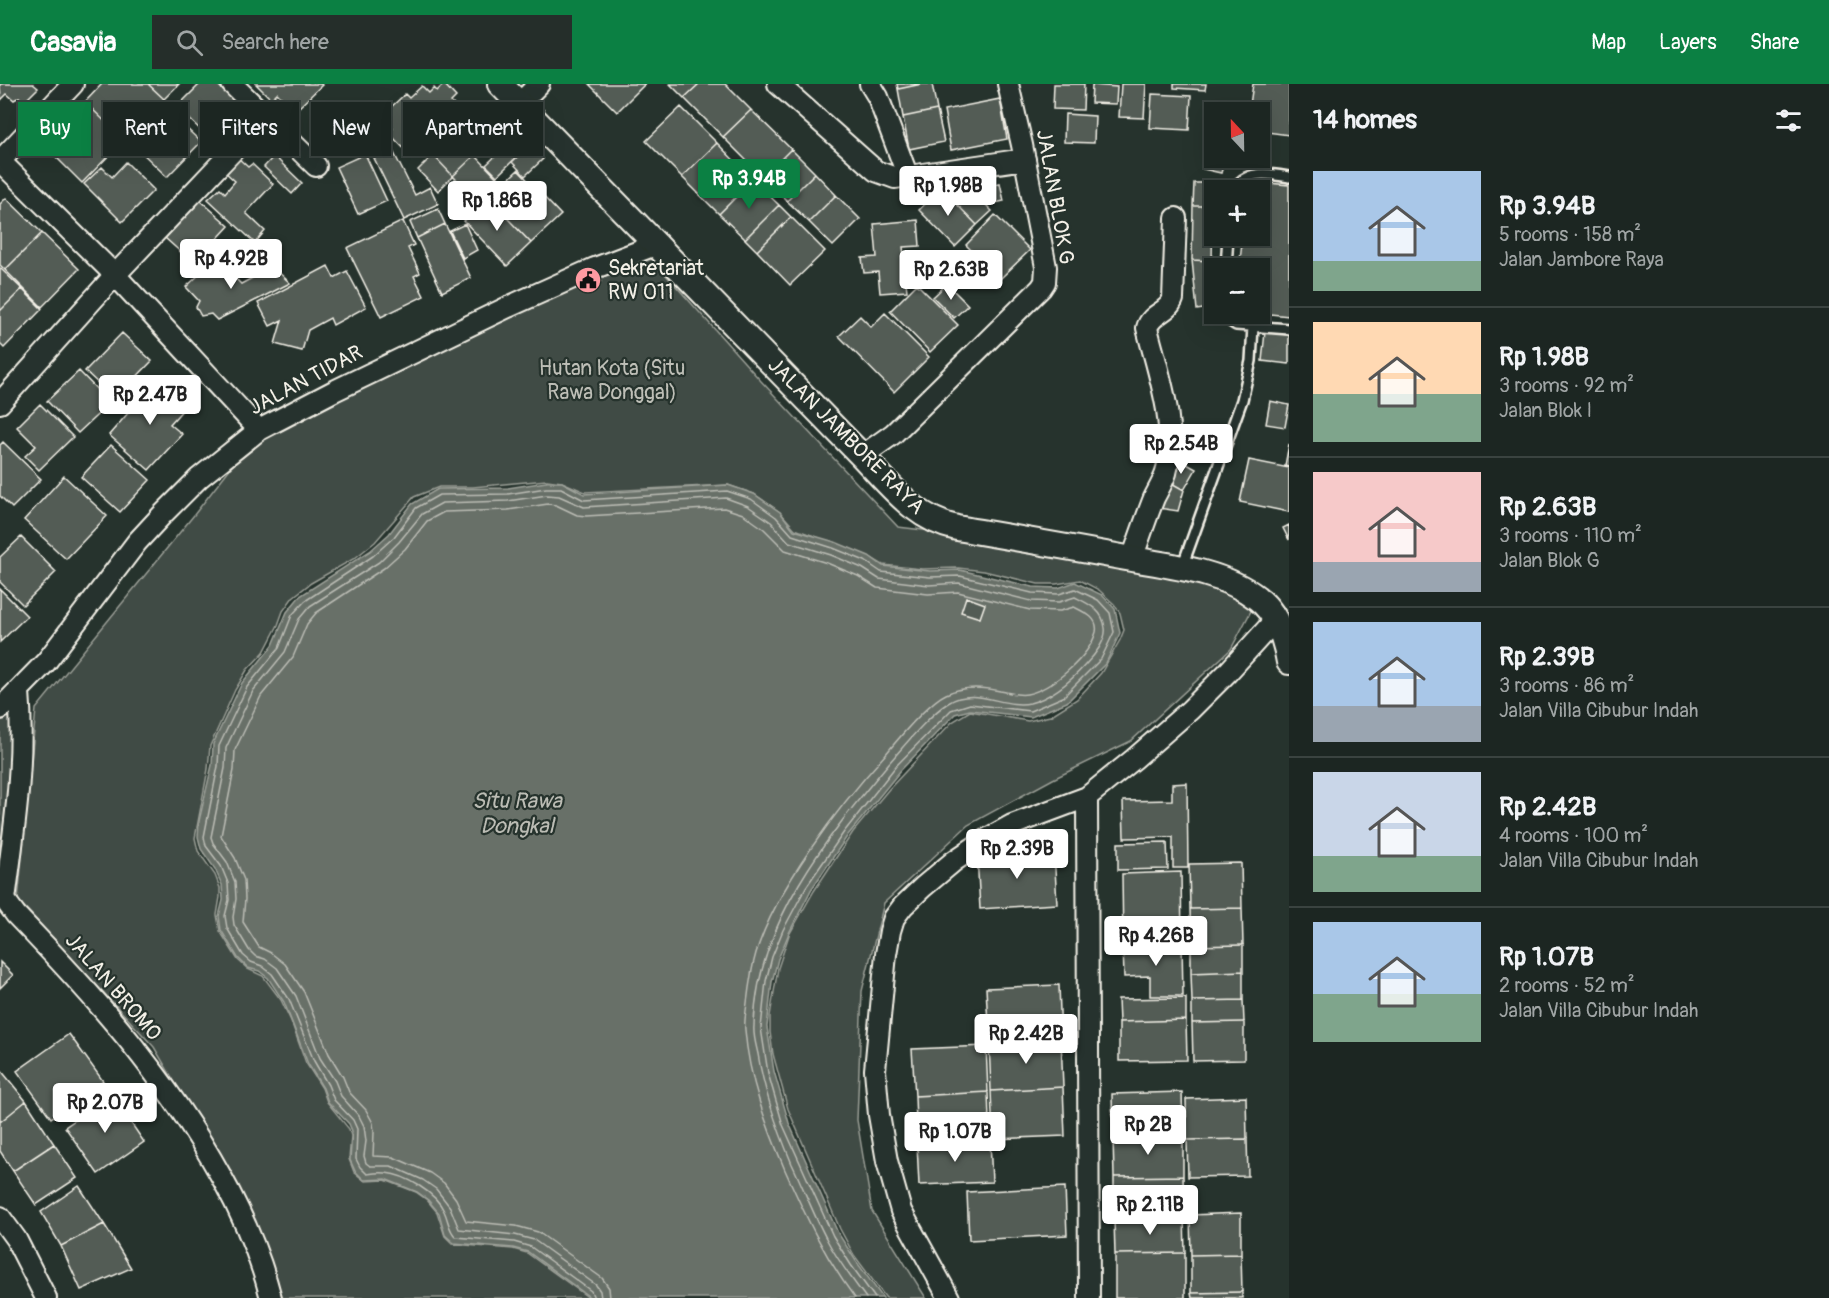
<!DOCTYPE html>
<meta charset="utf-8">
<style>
body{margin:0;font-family:Pangolin,sans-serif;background:#252e2a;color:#f1f3f6;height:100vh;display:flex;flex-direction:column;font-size:22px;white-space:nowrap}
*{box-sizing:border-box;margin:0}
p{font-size:20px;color:#a0a5a5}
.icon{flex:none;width:33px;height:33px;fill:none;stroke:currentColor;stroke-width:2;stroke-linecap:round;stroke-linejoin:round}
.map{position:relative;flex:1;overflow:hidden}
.drawer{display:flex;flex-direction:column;background:#1c2622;width:540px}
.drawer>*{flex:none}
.guide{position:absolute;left:18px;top:18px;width:570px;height:54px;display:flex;gap:12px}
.needle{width:39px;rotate:338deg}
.buttons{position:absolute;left:1204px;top:18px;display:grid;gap:12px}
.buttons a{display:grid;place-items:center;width:66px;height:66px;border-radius:0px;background:#1c2622;box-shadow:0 6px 24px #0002,0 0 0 2px #3a4340;font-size:30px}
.price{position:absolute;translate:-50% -51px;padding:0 14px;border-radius:6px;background:#fff;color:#222;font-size:20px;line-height:39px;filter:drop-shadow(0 2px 3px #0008)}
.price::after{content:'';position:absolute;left:50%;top:36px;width:18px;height:14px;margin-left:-9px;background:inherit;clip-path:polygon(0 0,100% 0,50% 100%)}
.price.active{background:#0b8043;color:#fff}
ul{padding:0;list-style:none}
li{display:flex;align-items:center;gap:18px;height:150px;padding:0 24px}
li+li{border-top:2px solid #3a4340}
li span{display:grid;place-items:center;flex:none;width:168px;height:120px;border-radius:0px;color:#555}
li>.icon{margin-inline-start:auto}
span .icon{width:72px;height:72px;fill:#fffc;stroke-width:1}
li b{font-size:26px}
h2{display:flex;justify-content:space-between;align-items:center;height:72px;padding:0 24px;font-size:26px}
.pill{padding:0 21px;border-radius:0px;background:#1c2622;box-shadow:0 6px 24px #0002,0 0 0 2px #3a4340;font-size:21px;line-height:54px}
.pill.active{background:#0b8043;color:#fff}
header{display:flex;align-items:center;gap:36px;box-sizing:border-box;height:84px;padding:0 30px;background:#0b8043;color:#fff}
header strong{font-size:28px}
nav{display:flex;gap:33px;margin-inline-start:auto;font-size:21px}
.search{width:420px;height:54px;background:#252e2a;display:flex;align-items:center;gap:15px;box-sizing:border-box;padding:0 21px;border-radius:0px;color:#a0a5a5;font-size:22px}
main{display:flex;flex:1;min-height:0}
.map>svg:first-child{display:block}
.green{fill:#414b45;stroke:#9a9e96;stroke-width:1.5}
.water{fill:#676f68;stroke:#9fa39b;stroke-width:1.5}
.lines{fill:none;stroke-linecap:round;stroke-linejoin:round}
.shore{stroke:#bcbdb5;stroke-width:1.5}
.building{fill:#525c55;stroke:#f4f1e8;stroke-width:1.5}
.service-casing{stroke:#f4f1e8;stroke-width:14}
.minor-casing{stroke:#f4f1e8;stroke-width:24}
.tertiary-casing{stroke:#f4f1e8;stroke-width:28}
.service{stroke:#26332d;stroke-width:9}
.minor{stroke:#26332d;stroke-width:20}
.tertiary{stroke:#26332d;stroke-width:24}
.labels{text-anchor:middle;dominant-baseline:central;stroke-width:4.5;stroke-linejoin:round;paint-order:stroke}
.street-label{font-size:21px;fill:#f4f1e8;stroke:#26332d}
.poi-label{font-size:21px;fill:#f4f1e8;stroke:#26332d;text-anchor:start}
.park-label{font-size:21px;fill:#bebfb7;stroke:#26332d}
.water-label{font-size:22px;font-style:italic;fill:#bcbdb5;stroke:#26332d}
</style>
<header>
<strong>Casavia</strong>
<div class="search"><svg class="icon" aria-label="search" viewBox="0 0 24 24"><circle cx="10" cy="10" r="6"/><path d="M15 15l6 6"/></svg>Search here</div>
<nav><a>Map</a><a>Layers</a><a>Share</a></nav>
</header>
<main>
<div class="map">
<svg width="1289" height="1214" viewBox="0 0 1289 1214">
<rect width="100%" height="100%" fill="#26332d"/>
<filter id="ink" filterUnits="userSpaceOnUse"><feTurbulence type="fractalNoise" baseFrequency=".0167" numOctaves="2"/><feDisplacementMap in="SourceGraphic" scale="12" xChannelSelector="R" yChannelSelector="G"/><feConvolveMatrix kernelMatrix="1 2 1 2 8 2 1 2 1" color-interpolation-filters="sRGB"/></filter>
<g filter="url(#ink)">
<!-- green -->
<path class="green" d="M649,172L761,297L898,443L1067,463L1210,501L1252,525L1231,565L1131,657L1053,695L968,741L884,819L862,907L857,1036L872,1127L926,1214H886L854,1171L840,1145L788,1025L773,970L770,948V932L778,884L789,851L814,807L853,748L889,705L952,638L970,627L1028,637L1050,632L1077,615L1101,589L1120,556L1124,546L1120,529L1114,520L1099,506L1080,496L1056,500H1038L984,487L958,484L922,485L883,481L868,472L795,445L780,428L754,410L728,401L585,408L562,398L547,396L473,403H439L414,413L375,458L355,474L311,499L293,513L283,527L278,541L264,568L247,586L235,606L210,662L208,685L195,754L198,767L215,791L220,804V813L217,831L220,847L238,876L248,885L263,892L281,916L291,937L306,979L322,1004L327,1018L349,1045L351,1052L349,1075L354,1088L365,1097L385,1096L416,1108L427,1116L437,1128L445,1152L453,1160L513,1165L527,1169L589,1214H282L252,1129L154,963L18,816L36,625L194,431L259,347L369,284Z
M4,628L14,632V708L0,796V630Z"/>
<!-- water -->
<path class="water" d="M546,398H562L584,410L728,401L754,410L780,428L794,446L835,458L869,472L883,482L930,487L960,486L1033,503L1058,504L1075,498L1102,511L1115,525L1120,549L1106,579L1067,618L1031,633L970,626L955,630L901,686L848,751L811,806L789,849L778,875L772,898L767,943L774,987L789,1039L838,1149L856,1177L883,1214H591L528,1168L513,1164L454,1159L445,1151L439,1129L428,1116L417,1108L385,1095L364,1096L355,1087L350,1076L352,1047L349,1040L328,1018L323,1004L308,980L284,918L268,894L259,887L248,884L238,874L221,846L219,832L223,816L222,801L215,785L201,765L198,753L199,737L212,681L213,660L242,599L273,561L287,528L300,512L370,467L389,450L412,420L438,405L508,404Z"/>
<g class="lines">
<!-- shore -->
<path class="shore" d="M594,1214L591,1207L531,1163L514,1158L456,1153C448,1146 449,1137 444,1127C436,1109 406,1091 386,1089C380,1088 373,1089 367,1090L360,1083L356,1075L357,1045L353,1036L334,1016L328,1001L314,977L289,915L272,890L262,882L251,878L243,871L227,844L225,832L229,816L228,799L221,782L206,762L204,753L218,682L219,662L247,603L279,564L292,531L305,517L373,472L394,453L416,424L439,411L508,410L546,404H561L584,416L727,407L751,415L776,433L792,451L833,464L865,477L881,488L930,493L960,492L1032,509L1059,510L1075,505L1098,516L1110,529L1114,548L1101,575L1063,613L1030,627L970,620L951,626L896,682L844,748L806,803L783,846L772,873L766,897L761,944L768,989L783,1041L833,1152L851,1181L875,1214
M601,1214L600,1207L596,1201L534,1156L515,1151L459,1145L450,1123L436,1105L423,1096L391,1082H370L366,1079L364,1072L366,1057L364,1042L359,1032L341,1012L335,997L320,974L296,912L277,884L265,875L255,872L249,866L234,841L233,833L236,815L235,798L227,778L213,759L211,753L225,684L226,664L253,607L285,568L299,535L310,522L379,478L399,458L422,430L442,419L508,417L547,411L559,412L584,423L726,414L748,422L771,438L789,458L831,471L862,484L879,495L929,501L959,499L1031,517L1059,518L1075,513C1089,520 1103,526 1105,544C1107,556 1094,572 1086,580C1071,597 1053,613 1030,619C1004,625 976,602 948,619C930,630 904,662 889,679C827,753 756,840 754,942C753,951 756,961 758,970C764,1008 777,1044 792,1080C804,1105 814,1132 827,1156C838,1177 852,1195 866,1214
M610,1214L609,1204L602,1194L538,1148L516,1142L466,1137L456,1115L444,1099L430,1089L393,1073L373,1072L374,1048L373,1039L366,1026L349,1008L343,993L329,970L304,908L285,880L271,869L259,863L243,838L245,815L244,796L235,774L221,752L234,686L235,666L261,612L293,573L307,540L316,529L384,484L405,465L427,437L444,428L508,426L548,420L556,421L577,431L586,432L724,424L743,430L764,445L785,466L827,479L858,492L877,504L928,510L958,508L1030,526L1060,527L1074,523C1084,528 1099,534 1096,548C1089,573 1052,605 1027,610C1018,612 1008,608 1000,607C982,603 963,602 946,610C929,618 898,655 885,671C839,722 776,804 756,869C751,886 749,902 747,919C746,928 744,937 745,946C749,995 766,1041 785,1086C806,1133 824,1172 855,1214"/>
</g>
<!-- building -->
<path class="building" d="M0,0H33L38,4L24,18L19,13L14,16L7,10L1,16Z
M102,0H148L164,15L124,56L85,18Z
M148,0H179L164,15Z
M200,0H217L240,23L209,54L177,23Z
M256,0H321L322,1L295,27L277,9L271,15Z
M444,0L456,13L451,18L468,36L441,62L434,54L413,74L388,48L393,44L385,36L392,30L388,26L405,10L409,14L422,2L429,9L434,4L437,7Z
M589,0H645L617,28Z
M670,0H699L684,14Z
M699,0H725L751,26L723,53L684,14Z
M897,0H922L898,5Z
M922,0H932L937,26L903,33L898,5Z
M1054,0H1084L1083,26L1053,25Z
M1121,0H1146L1144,34L1119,33Z
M1174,0H1206L1205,6L1174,4Z
M1253,0H1289V51L1260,47V28H1249Z
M1092,1L1117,3L1116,20L1091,19Z
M1152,10L1191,12L1189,46L1150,44Z
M1000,15L1007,55L951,66L944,26Z
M85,18L124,56L82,99L43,60Z
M681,23L717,59L682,93L646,57Z
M751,26L791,65L763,93L723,53Z
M937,26L944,58L909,65L903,33Z
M168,27L201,58L167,93L134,61Z
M1065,30L1095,32L1094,59L1064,58Z
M475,31L495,52L475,71L455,51Z
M455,51L475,71L453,92L433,71Z
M517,52L527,63L497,92L486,81Z
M1211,54L1215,55V74H1225L1221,89L1203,85Z
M717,59L753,96L719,130L682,93Z
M530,61L543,75L525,92L512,78Z
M392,65L415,111L430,103L438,120L404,136L374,74Z
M791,65L815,89L787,117L763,93Z
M365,70L387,117L358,130L336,83Z
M433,71L453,92L438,107L418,86Z
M475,71L498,95L476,116L453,92Z
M274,72L302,99L292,110L264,83Z
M237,73L248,83L252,80L273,100L246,129L265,147L255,159L208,115L220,104L225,109L235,97L224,87Z
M126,78L154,106L122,138L84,100L102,83L112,93Z
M518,86L561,131L531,159L488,114Z
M815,89L836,111L809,138L787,117Z
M956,90L967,101L976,92L985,102L1000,99L1004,117L986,121L992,127L977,141L941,104Z
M753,96L779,121L745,155L719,130Z
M1249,97L1289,101V232L1260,229V184H1239L1243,152H1260V106H1248Z
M1194,99H1214L1213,122H1193Z
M941,104L977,141L955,163L919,126Z
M836,111L860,135L833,162L809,138Z
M6,114L42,149L5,186L0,181V120Z
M488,114L531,159L507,182L464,137Z
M200,116L229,142L194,180L165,154Z
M779,121L791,133L757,167L745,155Z
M1193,122H1213L1212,177L1192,176Z
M438,125L445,140L417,154L410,138Z
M995,131L1030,166L1000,195L966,161Z
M791,133L825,167L790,201L757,167Z
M918,136L920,162L903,163L905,180L921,179L922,197L906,198L907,207L880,209L878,188L864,189L862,174L877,173L874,140Z
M403,137L414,161L408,164L420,189L414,192L424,212L381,233L347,164Z
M445,140L471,194L442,208L417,154Z
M465,140L477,166L463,174L450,147Z
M42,149L79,185L42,223L5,186Z
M216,175L241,200L273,183L290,199L217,236L211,230L201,232L196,223L199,217L186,203Z
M1192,176L1212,177L1215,195V223L1197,226Z
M328,182L334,194L347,187L366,223L333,241L330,234L308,246L302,267L275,260L282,236L270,242L258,219Z
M0,184L22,205L0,227Z
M598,187L601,197L579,205L576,194Z
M917,200L958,241L930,268L890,227Z
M947,200L968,221L954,234L933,213Z
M22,205L42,225L4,264L0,260V227Z
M885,229L929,273L894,308L839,252L860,232L871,243Z
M1265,248L1289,251V280L1262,277Z
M122,249L152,277L115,315L85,287Z
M79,287L110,319L78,349L47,317Z
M156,297L185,323L170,340L182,350L149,386L109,351Z
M1270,317L1289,321L1285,343L1266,340Z
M40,320L73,353L39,386L25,372L36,362L17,343Z
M3,358L41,395L12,424L0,412V361Z
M1289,360V383L1285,382Z
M111,361L150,396L120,428L81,393Z
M1178,375L1196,385L1184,406L1166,396Z
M1249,376L1289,384V428L1240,418Z
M64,392L107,432L66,475L24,436Z
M1166,396L1184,406L1178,427L1158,424Z
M1289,441V456L1283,444Z
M21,453L56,488L23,521L0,498V473Z
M0,505L27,532L0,558Z
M966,513L985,520L980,534L961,528Z
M1187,699L1188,784H1173V753L1124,754L1123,717L1172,716V700Z
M1167,758L1168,785L1118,786V759Z
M1054,767L1057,820L980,825L977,771Z
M1241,779L1242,824L1190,825L1189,780Z
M1181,788L1182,860L1123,861L1122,790Z
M1242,824L1243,861L1191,862L1190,825Z
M1182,860L1183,912H1150V892L1124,893L1123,861Z
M1243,861V887L1191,889V862Z
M0,878L13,891L0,904Z
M1243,887V916L1192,917L1191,889Z
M1059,901L1061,955L989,958L986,904Z
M1186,914V936L1119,938L1118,915Z
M1243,916L1244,938L1192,939V917Z
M1186,936L1187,976L1119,977V938Z
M1244,938V976L1193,977L1192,939Z
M69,950L103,997L51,1034L17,987Z
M1061,955L1063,1003L991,1007L989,958Z
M986,962L988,1008L915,1012L912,965Z
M0,985L26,1017L0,1038Z
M1063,1003L1065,1052L993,1055L991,1007Z
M988,1008L989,1036L916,1039L915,1012Z
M1182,1008L1183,1050L1113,1052L1112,1010Z
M112,1011L144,1058L98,1090L65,1043Z
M1246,1013L1247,1055L1187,1056L1186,1015Z
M26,1017L54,1060L13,1087L0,1067V1038Z
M989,1036L990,1056L917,1060L916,1039Z
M1183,1050V1092L1114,1093L1113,1052Z
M1247,1055L1248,1092L1188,1093L1187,1056Z
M990,1056L992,1098L919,1101L917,1060Z
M54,1060L77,1094L36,1121L13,1087Z
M1183,1092L1184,1133L1114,1134V1093Z
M79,1102L104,1140L61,1162L41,1128Z
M1065,1103L1067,1151L969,1156L967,1108Z
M1241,1129V1170L1191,1171L1190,1131Z
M1184,1133L1185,1169L1115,1170L1114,1134Z
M104,1140L131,1184L81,1206L61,1162Z
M1185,1169V1214H1115V1170Z
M1241,1170L1242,1208L1191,1209V1171Z
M1242,1208V1214H1192L1191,1209Z"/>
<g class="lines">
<defs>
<path id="service" d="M1235,106C1244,85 1270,90 1289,93
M1226,184L1228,152
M1226,230L1230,237L1236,241L1289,245
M1182,483L1242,316L1251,277L1253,242"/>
<path id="minor" d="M232,0L316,82
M778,0L876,87L895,94L1025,75
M870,0L878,13L908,93
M519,20L539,0
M0,77L115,191L259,346
M0,77L73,0
M0,319L115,191L265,33
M862,372L893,350L1041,204L1045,198L1046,183L1022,61L1008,0
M1132,475C1139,455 1146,434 1154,414C1158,406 1163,398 1166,389C1178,342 1158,289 1147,244C1151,229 1168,229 1173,215L1176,134
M19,607C25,677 14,746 5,816L16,831C95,913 166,992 221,1092C242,1130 260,1171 271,1214
M0,625L46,578L137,458L162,431L199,394L259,346L334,307L508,223L595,184L658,160
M1087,713L1089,1214
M0,1133L16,1155L46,1214
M949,1214L901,1127L887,1077L879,1031L875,986L886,870L890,847L894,834L903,822L923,803L954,777L985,756L1012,741L1087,713L1134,675L1190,626L1227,589L1276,535"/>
<path id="tertiary" d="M500,0L862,372C891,402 915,435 957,444C1015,454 1074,464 1132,475C1172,482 1224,488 1257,514C1277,529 1285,554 1289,578"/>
</defs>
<!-- service casing -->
<use href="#service" class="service-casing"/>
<!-- minor casing -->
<use href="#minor" class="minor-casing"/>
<!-- tertiary casing -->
<use href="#tertiary" class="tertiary-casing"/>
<!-- service -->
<use href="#service" class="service"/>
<!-- minor -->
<use href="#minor" class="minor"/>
<!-- tertiary -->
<use href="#tertiary" class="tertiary"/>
</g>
</g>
<!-- icons -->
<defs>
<symbol id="civic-disc" viewBox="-11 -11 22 22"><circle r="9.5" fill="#ff9aa2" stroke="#26332d"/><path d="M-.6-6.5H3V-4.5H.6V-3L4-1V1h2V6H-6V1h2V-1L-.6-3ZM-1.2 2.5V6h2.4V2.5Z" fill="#111"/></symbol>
</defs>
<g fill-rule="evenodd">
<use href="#civic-disc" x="573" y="181" width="30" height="30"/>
</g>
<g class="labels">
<!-- street labels -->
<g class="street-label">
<text transform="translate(1055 113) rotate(80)">JALAN BLOK G</text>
<text transform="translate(306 296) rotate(-28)">JALAN TIDAR</text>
<text transform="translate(846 352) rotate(45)">JALAN JAMBORE RAYA</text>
<text transform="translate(113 903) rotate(49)">JALAN BROMO</text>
</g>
<!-- poi labels -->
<g class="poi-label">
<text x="608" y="184">Sekretariat<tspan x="608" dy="24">RW 011</tspan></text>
</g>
<!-- park labels -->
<g class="park-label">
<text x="612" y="284">Hutan Kota (Situ<tspan x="612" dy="24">Rawa Donggal)</tspan></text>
</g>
<!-- water labels -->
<g class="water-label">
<text x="517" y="717">Situ Rawa<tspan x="517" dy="25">Dongkal</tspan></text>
</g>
</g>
</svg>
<div class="buttons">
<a><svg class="needle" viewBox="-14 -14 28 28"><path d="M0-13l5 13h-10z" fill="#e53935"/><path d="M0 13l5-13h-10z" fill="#a0a5a5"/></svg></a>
<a>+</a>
<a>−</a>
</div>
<b class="price active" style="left:749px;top:126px">Rp 3.94B</b>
<b class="price" style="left:948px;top:133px">Rp 1.98B</b>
<b class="price" style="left:497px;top:148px">Rp 1.86B</b>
<b class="price" style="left:231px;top:206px">Rp 4.92B</b>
<b class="price" style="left:951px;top:217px">Rp 2.63B</b>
<b class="price" style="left:150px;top:342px">Rp 2.47B</b>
<b class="price" style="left:1181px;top:391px">Rp 2.54B</b>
<b class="price" style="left:1017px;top:796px">Rp 2.39B</b>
<b class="price" style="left:1156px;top:883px">Rp 4.26B</b>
<b class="price" style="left:1026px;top:981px">Rp 2.42B</b>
<b class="price" style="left:105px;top:1050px">Rp 2.07B</b>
<b class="price" style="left:1148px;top:1072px">Rp 2B</b>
<b class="price" style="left:955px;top:1079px">Rp 1.07B</b>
<b class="price" style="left:1150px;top:1152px">Rp 2.11B</b>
<div class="guide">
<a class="pill active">Buy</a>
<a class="pill">Rent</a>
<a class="pill">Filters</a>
<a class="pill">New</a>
<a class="pill">Apartment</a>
</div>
</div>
<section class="drawer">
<h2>14 homes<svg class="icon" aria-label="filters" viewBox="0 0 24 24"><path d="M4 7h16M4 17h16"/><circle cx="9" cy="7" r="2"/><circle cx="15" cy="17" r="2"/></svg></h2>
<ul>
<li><span style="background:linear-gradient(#a9c7e8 75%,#7fa58c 0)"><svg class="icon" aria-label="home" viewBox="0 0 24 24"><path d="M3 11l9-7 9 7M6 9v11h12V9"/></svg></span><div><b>Rp 3.94B</b><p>5 rooms · 158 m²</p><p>Jalan Jambore Raya</p></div></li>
<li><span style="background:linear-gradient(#ffd9b3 60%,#7fa58c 0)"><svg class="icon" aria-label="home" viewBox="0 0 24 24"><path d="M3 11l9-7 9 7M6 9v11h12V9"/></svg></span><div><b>Rp 1.98B</b><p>3 rooms · 92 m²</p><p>Jalan Blok I</p></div></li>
<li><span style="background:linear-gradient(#f6c9c9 75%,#9aa5b1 0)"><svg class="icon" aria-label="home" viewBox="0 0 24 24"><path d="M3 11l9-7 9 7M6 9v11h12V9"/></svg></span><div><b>Rp 2.63B</b><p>3 rooms · 110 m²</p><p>Jalan Blok G</p></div></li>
<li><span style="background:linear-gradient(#a9c7e8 70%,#9aa5b1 0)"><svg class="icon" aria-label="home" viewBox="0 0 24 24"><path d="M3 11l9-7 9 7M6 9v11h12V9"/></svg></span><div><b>Rp 2.39B</b><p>3 rooms · 86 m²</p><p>Jalan Villa Cibubur Indah</p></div></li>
<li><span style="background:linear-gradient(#c9d6e8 70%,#7fa58c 0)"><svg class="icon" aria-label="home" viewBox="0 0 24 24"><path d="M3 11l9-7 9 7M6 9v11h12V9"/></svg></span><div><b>Rp 2.42B</b><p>4 rooms · 100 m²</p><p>Jalan Villa Cibubur Indah</p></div></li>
<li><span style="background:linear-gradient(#a9c7e8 60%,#7fa58c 0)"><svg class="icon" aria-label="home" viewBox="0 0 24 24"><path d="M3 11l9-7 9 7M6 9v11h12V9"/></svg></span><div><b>Rp 1.07B</b><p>2 rooms · 52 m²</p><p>Jalan Villa Cibubur Indah</p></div></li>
</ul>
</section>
</main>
